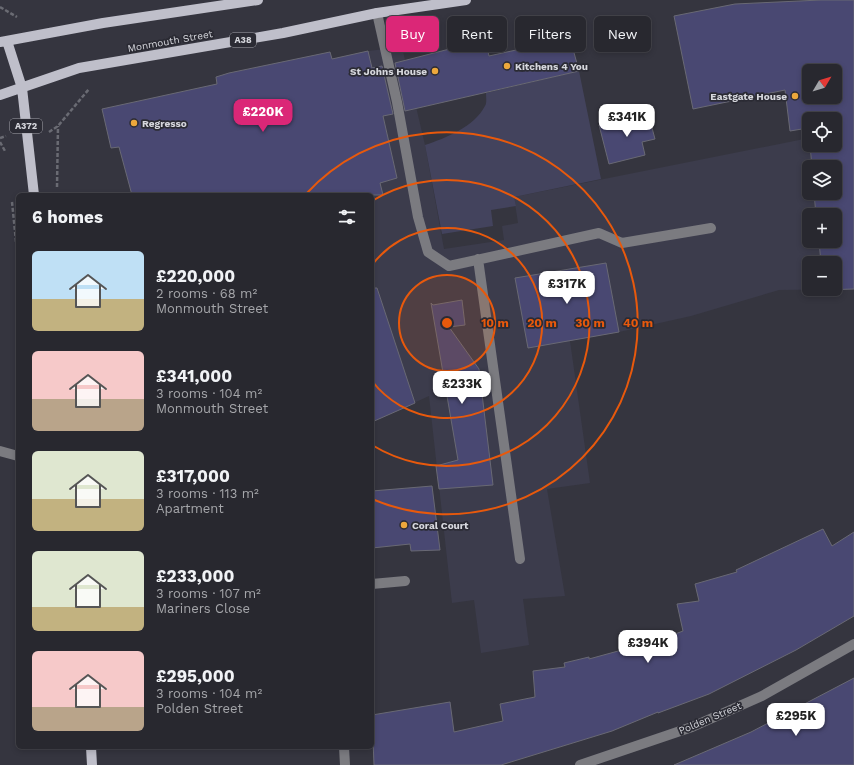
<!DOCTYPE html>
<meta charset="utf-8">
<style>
body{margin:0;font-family:"Work Sans",sans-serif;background:#34343b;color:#f1f3f6;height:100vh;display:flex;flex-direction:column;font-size:15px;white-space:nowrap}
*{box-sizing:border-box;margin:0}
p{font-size:13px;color:#a5a6aa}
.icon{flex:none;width:22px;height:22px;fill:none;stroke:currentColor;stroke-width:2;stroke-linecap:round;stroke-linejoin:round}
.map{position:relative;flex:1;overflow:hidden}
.details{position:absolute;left:16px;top:193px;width:358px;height:556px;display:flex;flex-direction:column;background:#28282f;border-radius:6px;box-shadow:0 2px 6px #0003,0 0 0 1px #44444b}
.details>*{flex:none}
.banner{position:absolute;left:386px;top:16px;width:380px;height:36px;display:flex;gap:8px}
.needle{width:26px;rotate:52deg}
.tools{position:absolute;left:802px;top:64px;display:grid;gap:8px}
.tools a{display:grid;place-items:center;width:40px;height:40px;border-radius:6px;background:#28282f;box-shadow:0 2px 6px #0003,0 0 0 1px #44444b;font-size:20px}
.price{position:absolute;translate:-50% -34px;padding:0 9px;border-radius:8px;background:#fff;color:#222;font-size:13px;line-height:26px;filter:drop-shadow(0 1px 2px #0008)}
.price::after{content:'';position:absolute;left:50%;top:24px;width:12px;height:9px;margin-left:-6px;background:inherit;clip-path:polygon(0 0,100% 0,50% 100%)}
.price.active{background:#db2777;color:#fff}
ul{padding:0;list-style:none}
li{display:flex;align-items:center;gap:12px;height:100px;padding:0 16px}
li span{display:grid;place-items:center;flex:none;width:112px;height:80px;border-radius:6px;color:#555}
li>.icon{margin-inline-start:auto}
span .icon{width:48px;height:48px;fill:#fffc;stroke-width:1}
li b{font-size:17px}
h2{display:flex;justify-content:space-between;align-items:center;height:48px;padding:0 16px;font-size:17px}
.pill{padding:0 14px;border-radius:6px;background:#28282f;box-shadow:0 2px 6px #0003,0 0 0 1px #44444b;font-size:14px;line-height:36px}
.pill.active{background:#db2777;color:#fff}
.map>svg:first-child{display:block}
.built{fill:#3c3c4c;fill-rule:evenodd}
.green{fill:#43435d}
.building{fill:#494872;stroke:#696974;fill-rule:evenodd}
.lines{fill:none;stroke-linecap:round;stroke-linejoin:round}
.path{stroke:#6a6b73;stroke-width:2.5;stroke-dasharray:4 2;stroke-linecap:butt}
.minor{stroke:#7b7b80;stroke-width:10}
.major{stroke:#bfbfca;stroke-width:10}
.ring{fill:none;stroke:#e8590c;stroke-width:2}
.poi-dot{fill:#eda83c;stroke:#2b2b34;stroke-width:1.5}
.labels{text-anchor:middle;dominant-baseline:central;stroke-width:3.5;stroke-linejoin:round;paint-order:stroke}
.shield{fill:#2b2b34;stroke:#a3a3aa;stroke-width:1}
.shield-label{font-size:9px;font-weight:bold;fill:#d6d7dd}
.street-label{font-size:10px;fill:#d6d7dd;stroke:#2b2b34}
.poi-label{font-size:10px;font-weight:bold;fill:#d6d7dd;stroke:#2b2b34;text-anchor:start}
.centre{fill:#e8590c;stroke:#2b2b34;stroke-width:2}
.ring-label{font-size:12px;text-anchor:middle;font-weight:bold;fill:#e8590c;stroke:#2b2b34;stroke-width:3.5;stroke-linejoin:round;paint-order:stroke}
</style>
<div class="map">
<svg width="854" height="765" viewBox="0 0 854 765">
<rect width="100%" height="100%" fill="#35353f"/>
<!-- built -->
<path class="built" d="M402,47L425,145L444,249L504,240L502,226L518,223L514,197L809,138V145H835L854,289L779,290L691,316L619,332L570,341L590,483L547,489L565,596L523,599L529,645L481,653L474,600L452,603L429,396L372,422V195L332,59L368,51ZM809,167H835V193H809ZM809,215H835V241H809ZM809,263H835V289H809Z"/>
<!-- green -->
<path class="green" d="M579,71L601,179L514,197L516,206L491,210L493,226L442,234L425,145C446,138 474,127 485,106C487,103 486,97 486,93Z"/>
<!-- building -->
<path class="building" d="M821,0H854V289L824,290L835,289V263H821L819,241H835V215H816L814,193H835V167H812L810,145H835V119H809V138L808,128L790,131L785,90L693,109L674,16L735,4ZM809,71H835V97H809Z
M570,38L579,71L405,111L395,63L469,44L486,43L489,56Z
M368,51L372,68L382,66L393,114L383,116L397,178L380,183L383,195H132L119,147L111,148L102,109L217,84L216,77L229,73L330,52L332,59Z
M648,113L655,139L642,142L645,155L609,164L599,125Z
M606,263L619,332L528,348L515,278Z
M372,288H377L415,403L372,422Z
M462,300L465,325L449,327L479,369L493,485L439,489L436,466L458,460L431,303L433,305Z
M432,486L440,550L411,551L410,544L372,548V491Z
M823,529L832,546L854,532V616L796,650L709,694L658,713V712L612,731L501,765H374L372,715L450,702L454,732L503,721L500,704L535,697L533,671L565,667L564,663L589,657V659L662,639L683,631L677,604L699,601L695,584L737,572L736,570Z
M854,678V765H674L751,732Z"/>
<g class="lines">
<!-- path -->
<path class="path" d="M0,7L17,17
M49,132L58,126L89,89
M0,138L6,136
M0,142L5,151
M57,187L58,126
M12,202L18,261"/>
<!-- minor -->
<path class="minor" d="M377,13L397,102L418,217L428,252L449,266L599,233L622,243L711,228
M478,259L520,559
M0,451L18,456
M372,584L405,581
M344,747L345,765
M580,765L692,727L762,696L854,644"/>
<!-- major -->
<path class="major" d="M7,41L22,88L34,195
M0,42L103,23L258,0
M0,95L79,68L283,33L377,13L466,0
M91,747L92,765"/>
</g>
<!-- distance rings -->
<circle cx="447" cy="323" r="48" fill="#e8590c" fill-opacity=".12"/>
<g class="ring">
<circle cx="447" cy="323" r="48"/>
<path d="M372 265A95 95 0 1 1 372 381"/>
<path d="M372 201A143 143 0 1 1 372 445"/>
<path d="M306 194A191 191 0 1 1 372 499"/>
</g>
<!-- markers -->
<g class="poi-dot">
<circle cx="507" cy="66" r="4"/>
<circle cx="435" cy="71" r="4"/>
<circle cx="795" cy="96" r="4"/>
<circle cx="134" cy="123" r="4"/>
<circle cx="404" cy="525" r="4"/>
</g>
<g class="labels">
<!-- shield labels -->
<g class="shield">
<rect x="230" y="33" width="26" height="14" rx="3"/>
<rect x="10" y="119" width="32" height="14" rx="3"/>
</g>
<g class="shield-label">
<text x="243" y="40">A38</text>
<text x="26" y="126">A372</text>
</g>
<!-- street labels -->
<g class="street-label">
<text transform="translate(170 41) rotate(-10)">Monmouth Street</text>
<text transform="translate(710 718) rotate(-23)">Polden Street</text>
</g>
<!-- poi labels -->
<g class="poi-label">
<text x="515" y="66">Kitchens 4 You</text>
<text x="427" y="71" text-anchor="end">St Johns House</text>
<text x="787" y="96" text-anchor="end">Eastgate House</text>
<text x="142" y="123">Regresso</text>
<text x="412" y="525">Coral Court</text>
</g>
</g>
<circle cx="447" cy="323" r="6" class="centre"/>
<g class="ring-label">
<text x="495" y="327">10 m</text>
<text x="542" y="327">20 m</text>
<text x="590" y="327">30 m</text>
<text x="638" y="327">40 m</text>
</g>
</svg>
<div class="tools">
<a><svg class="needle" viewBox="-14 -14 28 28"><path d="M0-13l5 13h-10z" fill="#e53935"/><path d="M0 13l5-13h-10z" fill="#a5a6aa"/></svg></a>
<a><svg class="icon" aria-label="locate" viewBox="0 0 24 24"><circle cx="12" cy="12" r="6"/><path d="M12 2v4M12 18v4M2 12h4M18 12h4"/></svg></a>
<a><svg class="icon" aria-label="layers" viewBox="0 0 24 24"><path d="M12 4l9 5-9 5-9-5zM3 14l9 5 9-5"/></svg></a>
<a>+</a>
<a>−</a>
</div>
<b class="price active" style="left:263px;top:133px">£220K</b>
<b class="price" style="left:627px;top:138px">£341K</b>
<b class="price" style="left:567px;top:305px">£317K</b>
<b class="price" style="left:462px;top:405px">£233K</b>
<b class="price" style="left:648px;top:664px">£394K</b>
<b class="price" style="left:796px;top:737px">£295K</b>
<div class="banner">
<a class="pill active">Buy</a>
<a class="pill">Rent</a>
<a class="pill">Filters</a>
<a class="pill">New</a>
</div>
<section class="details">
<h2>6 homes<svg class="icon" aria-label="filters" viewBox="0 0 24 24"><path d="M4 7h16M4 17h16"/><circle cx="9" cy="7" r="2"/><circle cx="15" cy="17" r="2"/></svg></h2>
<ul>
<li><span style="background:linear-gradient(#bfe0f5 60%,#c2b280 0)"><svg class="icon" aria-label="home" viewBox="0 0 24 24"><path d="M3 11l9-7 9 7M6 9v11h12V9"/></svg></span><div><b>£220,000</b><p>2 rooms · 68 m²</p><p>Monmouth Street</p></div></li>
<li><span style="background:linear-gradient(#f6c9c9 60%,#b9a48a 0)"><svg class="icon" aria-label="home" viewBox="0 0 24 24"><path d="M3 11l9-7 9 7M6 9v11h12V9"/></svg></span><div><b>£341,000</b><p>3 rooms · 104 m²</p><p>Monmouth Street</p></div></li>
<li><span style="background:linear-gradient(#dfe7d0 60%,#c2b280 0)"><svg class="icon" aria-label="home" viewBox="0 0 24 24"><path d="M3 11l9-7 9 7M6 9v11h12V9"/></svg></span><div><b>£317,000</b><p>3 rooms · 113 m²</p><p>Apartment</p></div></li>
<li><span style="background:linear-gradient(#dfe7d0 70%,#c2b280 0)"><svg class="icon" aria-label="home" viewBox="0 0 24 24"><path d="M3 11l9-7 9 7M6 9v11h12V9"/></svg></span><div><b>£233,000</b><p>3 rooms · 107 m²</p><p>Mariners Close</p></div></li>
<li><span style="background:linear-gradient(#f6c9c9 70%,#b9a48a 0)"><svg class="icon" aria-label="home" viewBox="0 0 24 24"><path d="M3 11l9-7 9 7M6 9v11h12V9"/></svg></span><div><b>£295,000</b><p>3 rooms · 104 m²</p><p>Polden Street</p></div></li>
</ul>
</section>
</div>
